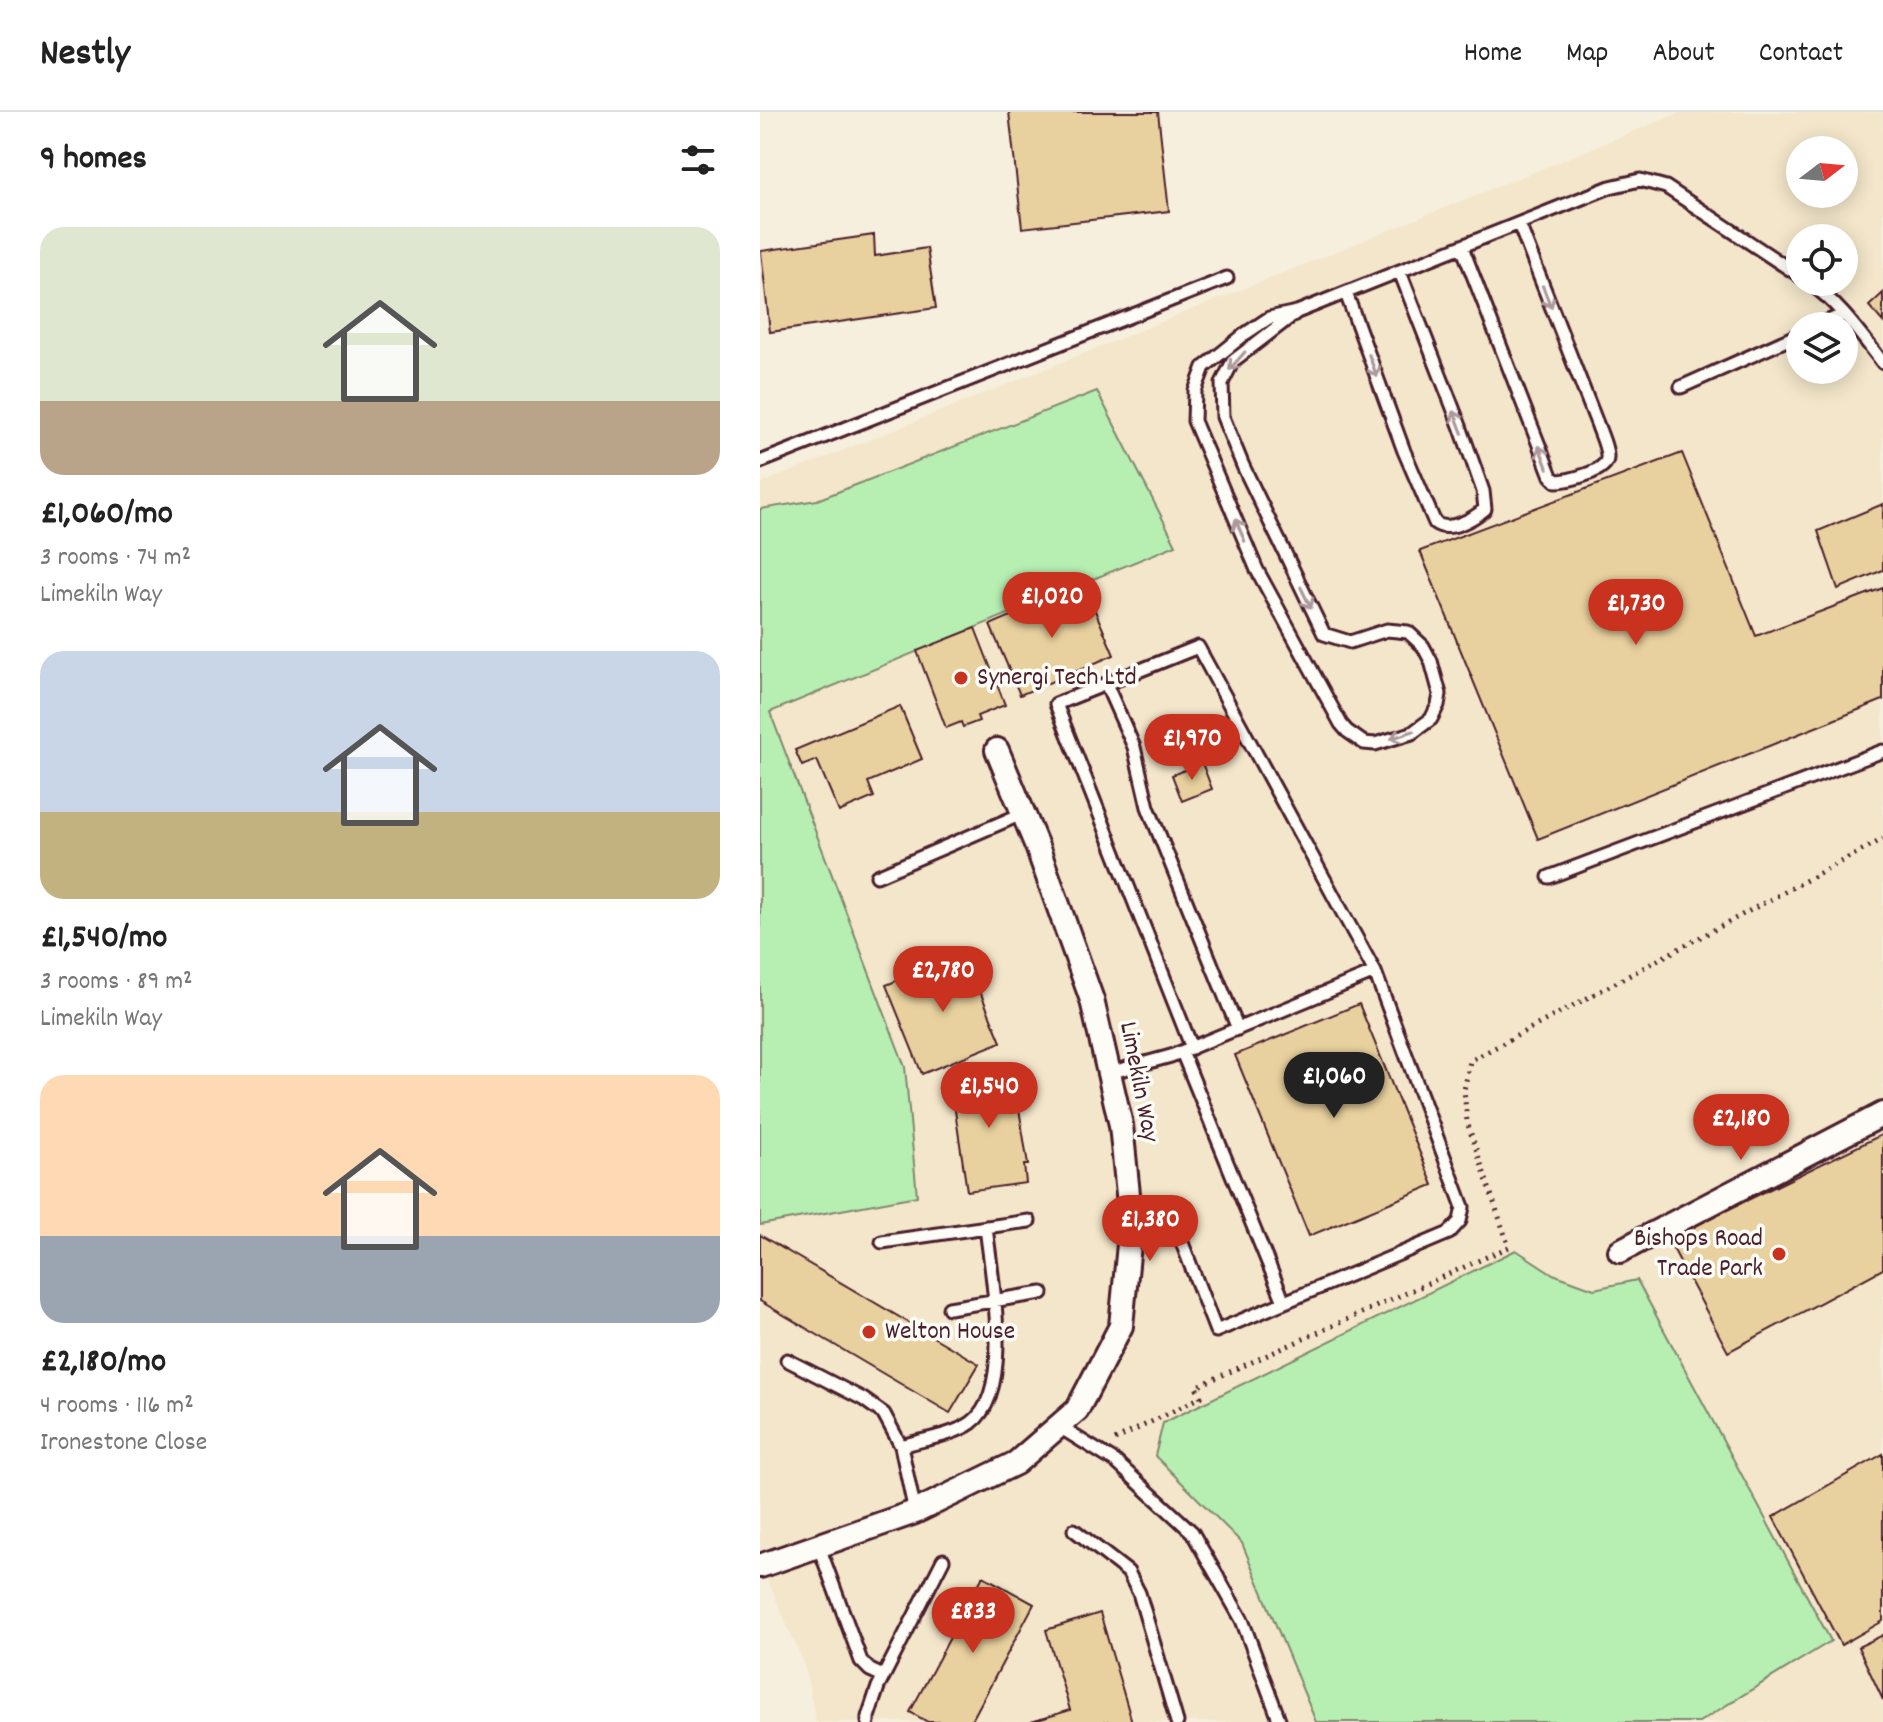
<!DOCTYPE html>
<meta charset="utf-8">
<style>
body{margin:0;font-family:Dekko,sans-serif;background:#f2f2f2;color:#222;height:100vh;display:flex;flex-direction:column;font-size:30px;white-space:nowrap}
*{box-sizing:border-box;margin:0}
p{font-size:26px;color:#767676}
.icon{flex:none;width:44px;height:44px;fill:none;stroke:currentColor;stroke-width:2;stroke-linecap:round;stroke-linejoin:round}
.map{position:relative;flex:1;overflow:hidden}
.sheet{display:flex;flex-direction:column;background:#fff;width:760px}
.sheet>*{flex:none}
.needle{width:52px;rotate:74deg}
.fabs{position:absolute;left:1026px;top:24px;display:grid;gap:16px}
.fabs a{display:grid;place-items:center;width:72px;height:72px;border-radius:50%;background:#fff;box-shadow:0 4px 20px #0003;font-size:40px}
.price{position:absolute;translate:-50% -68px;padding:0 18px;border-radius:28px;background:#c8321e;color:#fff;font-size:26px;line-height:52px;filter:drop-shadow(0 2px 4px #0008)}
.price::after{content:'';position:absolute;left:50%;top:48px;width:24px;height:18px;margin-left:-12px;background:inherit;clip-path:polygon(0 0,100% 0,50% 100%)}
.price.on{background:#222;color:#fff}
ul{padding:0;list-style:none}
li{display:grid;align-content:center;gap:16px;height:424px;padding:0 40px}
li span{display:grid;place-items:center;height:248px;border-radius:24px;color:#555}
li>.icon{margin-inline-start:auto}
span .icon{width:144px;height:144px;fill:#fffc;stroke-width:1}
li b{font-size:34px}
h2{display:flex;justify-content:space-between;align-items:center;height:96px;padding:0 40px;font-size:34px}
header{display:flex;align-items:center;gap:48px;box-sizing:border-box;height:112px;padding:0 40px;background:#fff;border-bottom:2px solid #e0e0e0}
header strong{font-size:38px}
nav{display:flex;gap:44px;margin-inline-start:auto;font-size:28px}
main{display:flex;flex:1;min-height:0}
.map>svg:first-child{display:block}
.built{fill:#f3e6ca;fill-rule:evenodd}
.green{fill:#b7efb2;stroke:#80876e;stroke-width:2}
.building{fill:#e9d19f;stroke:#4a1f2b;stroke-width:2}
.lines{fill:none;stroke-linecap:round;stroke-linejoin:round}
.lane-casing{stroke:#4a1f2b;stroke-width:17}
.street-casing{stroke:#4a1f2b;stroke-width:28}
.path{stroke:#4a1f2b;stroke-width:5;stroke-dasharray:2 6;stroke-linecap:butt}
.lane{stroke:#fdfcf7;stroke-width:11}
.street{stroke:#fdfcf7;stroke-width:22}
.oneway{stroke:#ac999b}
.poi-dot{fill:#c8321e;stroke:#fdfcf7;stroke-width:3}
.labels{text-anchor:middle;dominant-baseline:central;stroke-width:7;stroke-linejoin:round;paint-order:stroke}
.poi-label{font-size:26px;fill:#4a1f2b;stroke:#fdfcf7;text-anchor:start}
.street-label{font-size:26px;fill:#4a1f2b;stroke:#fdfcf7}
</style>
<header>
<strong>Nestly</strong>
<nav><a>Home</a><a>Map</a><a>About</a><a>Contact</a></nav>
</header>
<main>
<section class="sheet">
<h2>9 homes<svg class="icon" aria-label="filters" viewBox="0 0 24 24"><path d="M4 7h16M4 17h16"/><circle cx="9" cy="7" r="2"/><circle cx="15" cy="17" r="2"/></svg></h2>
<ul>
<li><span style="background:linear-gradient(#dfe7d0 70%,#b9a48a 0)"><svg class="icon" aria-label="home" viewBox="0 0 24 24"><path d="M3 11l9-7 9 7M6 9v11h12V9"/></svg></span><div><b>£1,060/mo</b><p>3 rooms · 74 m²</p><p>Limekiln Way</p></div></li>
<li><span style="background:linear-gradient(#c9d6e8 65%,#c2b280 0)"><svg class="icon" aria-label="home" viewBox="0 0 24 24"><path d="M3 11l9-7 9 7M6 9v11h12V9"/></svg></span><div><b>£1,540/mo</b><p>3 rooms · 89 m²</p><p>Limekiln Way</p></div></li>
<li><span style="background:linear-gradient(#ffd9b3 65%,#9aa5b1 0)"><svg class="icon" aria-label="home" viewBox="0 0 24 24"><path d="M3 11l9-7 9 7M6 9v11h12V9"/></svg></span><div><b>£2,180/mo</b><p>4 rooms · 116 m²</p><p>Ironestone Close</p></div></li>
</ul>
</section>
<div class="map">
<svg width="1123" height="1610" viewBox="0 0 1123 1610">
<rect width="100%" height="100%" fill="#f7efdd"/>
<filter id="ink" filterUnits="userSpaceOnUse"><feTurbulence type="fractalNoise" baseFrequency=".0125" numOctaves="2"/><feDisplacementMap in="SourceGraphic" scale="16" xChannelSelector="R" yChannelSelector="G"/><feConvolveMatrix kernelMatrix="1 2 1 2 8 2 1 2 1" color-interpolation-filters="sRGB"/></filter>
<g filter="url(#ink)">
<!-- built -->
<path class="built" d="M922,0H1123V1610H56L44,1552L0,1451V372ZM1040,38H1084V82H1040ZM1040,126H1084V170H1040ZM1040,214H1084V258H1040Z"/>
<!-- green -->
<path class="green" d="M337,279L416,433L10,600L145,955L157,1084L0,1113V397L57,388Z
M756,1138L793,1162L834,1177L877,1168L1071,1529L939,1610H556L482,1431L395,1344L403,1311Z"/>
<!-- building -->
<path class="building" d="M249,0H398L409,99L262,116Z
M114,123L115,144L167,136L176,196L10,220L1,139Z
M1123,181V210L1109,194Z
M922,341L996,524L1123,476V588L778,727L660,439Z
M1123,392V458L1078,477L1058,419Z
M324,473L354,543L260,583L230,513Z
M215,516L245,593L217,604L219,609L203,615L201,610L186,616L157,539Z
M140,594L162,647L108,670L114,685L79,700L57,648L42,654L35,638Z
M442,651L452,677L422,689L412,663Z
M204,841L241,930L162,962L126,873Z
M599,892L673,1073L549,1124L475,943Z
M249,956L252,978H256L268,1053H264L266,1071L207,1079L190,965Z
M1123,1022V1157L968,1240L908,1127Z
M0,1123L219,1252L190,1301L0,1189Z
M1123,1342V1509L1081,1533L1013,1405Z
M223,1464L274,1492L211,1610H168L150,1600Z
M340,1501L372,1610H271L310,1598L286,1518Z
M1123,1523V1588L1098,1535Z"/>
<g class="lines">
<defs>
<path id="lane" d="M702,135L791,364L796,369C807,369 847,360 847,346C848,337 841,323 838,314L759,112
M1048,170C1078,190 1101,223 1123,251
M586,181L644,339L675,411C689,421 713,407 725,397L723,379L700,314L640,160
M537,200L473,249L462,271L463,305L483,354L564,522L590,530L627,518L648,520L663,534L671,549L680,582L678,593L671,607L652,621L615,632L604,631L587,619L581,612L497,458L434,309L435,279L444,255L485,222L509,206L537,200L850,75L880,68L906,75L1040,164
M1057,214L1082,203
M921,275L1040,222
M0,350L467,166
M346,572L374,635L388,695L478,917
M117,764L264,701
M789,765L1123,639
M422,940L524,1190
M349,961L411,944L615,860
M419,1123L456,1219L689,1121L700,1109L703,1095L615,860L438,535L296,592L432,936
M122,1130L269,1109
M189,1196L282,1181
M27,1248L103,1287L124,1302L141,1334L155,1400
M298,1314L356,1350L432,1420L482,1508L520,1610
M141,1334C161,1328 194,1323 211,1311C255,1279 231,1162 226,1115
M314,1418L368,1460L379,1481L417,1610
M59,1435L101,1549L110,1558L123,1564
M108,1610V1605L118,1575L183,1448"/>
<path id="street" d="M860,1139L1123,1002
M0,1454L155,1400L256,1351L317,1298L361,1214L371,1112L361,1013L332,888L278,737L237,638"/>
</defs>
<!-- lane casing -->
<use href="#lane" class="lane-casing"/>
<!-- street casing -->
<use href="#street" class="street-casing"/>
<!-- path -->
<path class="path" d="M355,1328L441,1285L436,1275L749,1135L707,1010L704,978L710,949L1123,727"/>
<!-- lane -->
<use href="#lane" class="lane"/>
<!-- street -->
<use href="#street" class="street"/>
</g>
<!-- one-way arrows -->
<defs><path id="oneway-shaft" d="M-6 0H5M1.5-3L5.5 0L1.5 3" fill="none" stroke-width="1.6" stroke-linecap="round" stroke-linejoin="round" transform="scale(2)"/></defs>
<g class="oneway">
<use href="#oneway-shaft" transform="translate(787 185) rotate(68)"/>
<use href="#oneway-shaft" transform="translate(477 249) rotate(131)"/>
<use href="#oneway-shaft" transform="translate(613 254) rotate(70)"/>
<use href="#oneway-shaft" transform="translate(698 310) rotate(-111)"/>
<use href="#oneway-shaft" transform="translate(783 345) rotate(-111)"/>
<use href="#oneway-shaft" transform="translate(480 418) rotate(-113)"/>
<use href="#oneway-shaft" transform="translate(546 486) rotate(64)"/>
<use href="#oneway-shaft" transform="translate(642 623) rotate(161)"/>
</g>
</g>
<!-- markers -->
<g class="poi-dot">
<circle cx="201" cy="566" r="8"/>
<circle cx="1019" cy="1142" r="8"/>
<circle cx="109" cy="1220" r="8"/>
</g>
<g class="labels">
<!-- poi labels -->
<g class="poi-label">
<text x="217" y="566">Synergi Tech Ltd</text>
<text x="1003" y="1127" text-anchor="end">Bishops Road<tspan x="1003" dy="30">Trade Park</tspan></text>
<text x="125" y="1220">Welton House</text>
</g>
<!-- street labels -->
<g class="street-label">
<text transform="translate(378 970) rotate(79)">Limekiln Way</text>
</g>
</g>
</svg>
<div class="fabs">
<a><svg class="needle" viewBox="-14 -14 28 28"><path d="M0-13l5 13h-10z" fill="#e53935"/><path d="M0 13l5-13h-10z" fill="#767676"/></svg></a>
<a><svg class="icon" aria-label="locate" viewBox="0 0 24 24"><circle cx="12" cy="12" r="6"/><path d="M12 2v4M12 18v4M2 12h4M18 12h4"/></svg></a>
<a><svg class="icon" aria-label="layers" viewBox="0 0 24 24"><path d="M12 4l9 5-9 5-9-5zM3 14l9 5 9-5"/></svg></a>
</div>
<b class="price" style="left:292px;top:528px">£1,020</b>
<b class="price" style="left:876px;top:535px">£1,730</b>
<b class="price" style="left:432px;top:670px">£1,970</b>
<b class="price" style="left:183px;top:902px">£2,780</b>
<b class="price on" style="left:574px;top:1008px">£1,060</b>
<b class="price" style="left:229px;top:1018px">£1,540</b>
<b class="price" style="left:981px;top:1050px">£2,180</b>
<b class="price" style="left:390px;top:1151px">£1,380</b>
<b class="price" style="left:213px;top:1543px">£833</b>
</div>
</main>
